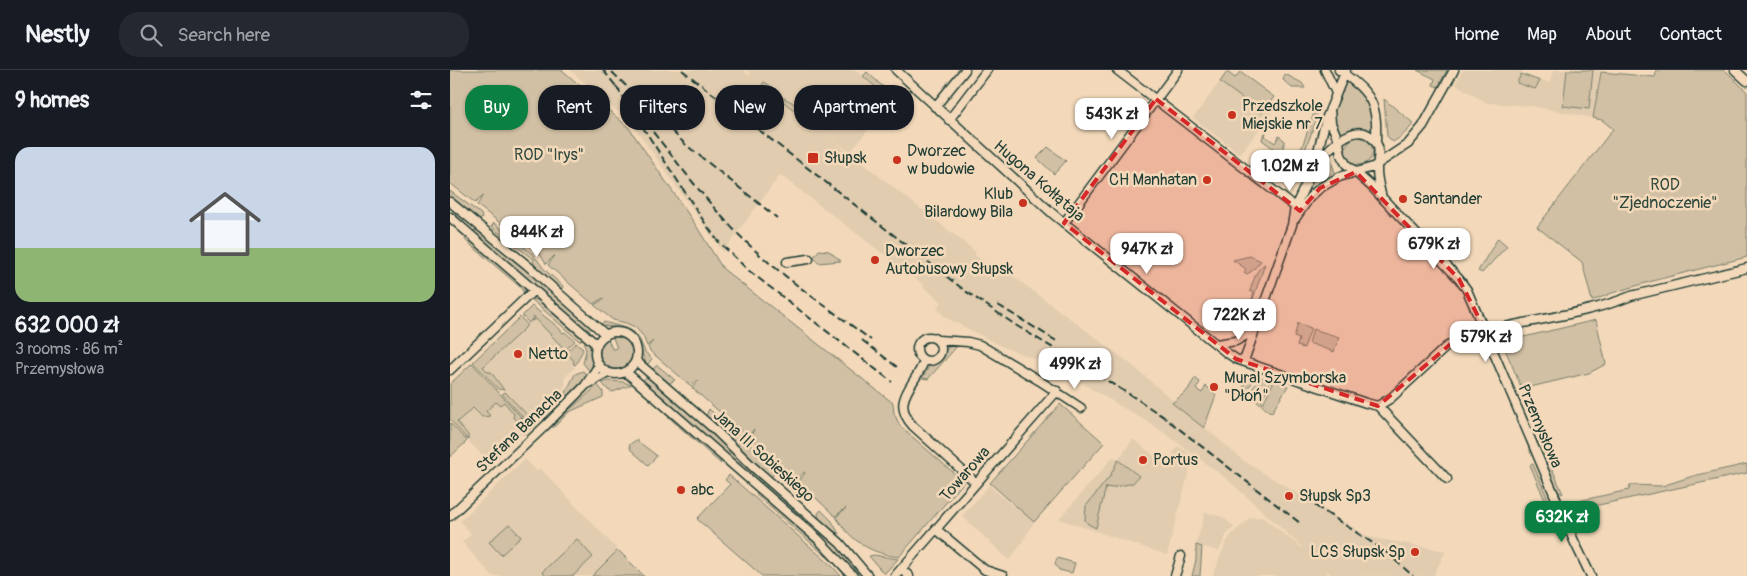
<!DOCTYPE html>
<meta charset="utf-8">
<style>
body{margin:0;font-family:Pangolin,sans-serif;background:#242831;color:#f1f3f6;height:100vh;display:flex;flex-direction:column;font-size:19px;white-space:nowrap}
*{box-sizing:border-box;margin:0}
p{font-size:16px;color:#9ea1a6}
.icon{flex:none;width:28px;height:28px;fill:none;stroke:currentColor;stroke-width:2;stroke-linecap:round;stroke-linejoin:round}
.map{position:relative;flex:1;overflow:hidden}
.sheet{display:flex;flex-direction:column;background:#171b24;width:450px}
.sheet>*{flex:none}
.guide{position:absolute;left:15px;top:15px;width:475px;height:45px;display:flex;gap:10px}
.price{position:absolute;translate:-50% -42px;padding:0 11px;border-radius:10px;background:#fff;color:#222;font-size:16px;line-height:32px;filter:drop-shadow(0 1px 2px #0008)}
.price::after{content:'';position:absolute;left:50%;top:30px;width:15px;height:11px;margin-left:-8px;background:inherit;clip-path:polygon(0 0,100% 0,50% 100%)}
.price.selected{background:#0b8043;color:#fff}
ul{padding:0;list-style:none}
li{display:grid;align-content:center;gap:10px;height:265px;padding:0 15px}
li span{display:grid;place-items:center;height:155px;border-radius:15px;color:#555}
li>.icon{margin-inline-start:auto}
span .icon{width:90px;height:90px;fill:#fffc;stroke-width:1}
li b{font-size:21px}
h2{display:flex;justify-content:space-between;align-items:center;height:60px;padding:0 15px;font-size:21px}
.pill{padding:0 18px;border-radius:20px;background:#171b24;box-shadow:0 1px 4px #0004;font-size:18px;line-height:45px}
.pill.selected{background:#0b8043;color:#fff}
header{display:flex;align-items:center;gap:30px;box-sizing:border-box;height:70px;padding:0 25px;background:#171b24;border-bottom:1px solid #363941}
header strong{font-size:24px}
nav{display:flex;gap:28px;margin-inline-start:auto;font-size:18px}
.search{width:350px;height:45px;background:#242831;display:flex;align-items:center;gap:12px;box-sizing:border-box;padding:0 18px;border-radius:20px;color:#9ea1a6;font-size:19px}
main{display:flex;flex:1;min-height:0}
.map>svg:first-child{display:block}
.built{fill:#e1ccaf}
.green{fill:#d1c0a4;stroke:#787e6c}
.lines{fill:none;stroke-linecap:round;stroke-linejoin:round}
.minor-casing{stroke:#1f3d34;stroke-width:11}
.minor{stroke:#f3d9ba;stroke-width:8}
.rail{stroke:#1f3d34;stroke-width:2;stroke-dasharray:8 4;stroke-linecap:butt}
.marked{fill:#d62828;fill-opacity:0.2;stroke:#d62828;stroke-width:4;stroke-dasharray:10 6;stroke-linejoin:round}
.poi-dot{fill:#c8321e;stroke:#f3d9ba;stroke-width:2}
.labels{text-anchor:middle;dominant-baseline:central;stroke-width:5;stroke-linejoin:round;paint-order:stroke}
.poi-label{font-size:16px;fill:#1f3d34;stroke:#f3d9ba;text-anchor:start}
.park-label{font-size:16px;fill:#314a3f;stroke:#f3d9ba}
.street-label{font-size:16px;fill:#1f3d34;stroke:#f3d9ba}
</style>
<header>
<strong>Nestly</strong>
<div class="search"><svg class="icon" aria-label="search" viewBox="0 0 24 24"><circle cx="10" cy="10" r="6"/><path d="M15 15l6 6"/></svg>Search here</div>
<nav><a>Home</a><a>Map</a><a>About</a><a>Contact</a></nav>
</header>
<main>
<section class="sheet">
<h2>9 homes<svg class="icon" aria-label="filters" viewBox="0 0 24 24"><path d="M4 7h16M4 17h16"/><circle cx="9" cy="7" r="2"/><circle cx="15" cy="17" r="2"/></svg></h2>
<ul>
<li><span style="background:linear-gradient(#c9d6e8 65%,#8fb573 0)"><svg class="icon" aria-label="home" viewBox="0 0 24 24"><path d="M3 11l9-7 9 7M6 9v11h12V9"/></svg></span><div><b>632 000 zł</b><p>3 rooms · 86 m²</p><p>Przemysłowa</p></div></li>
</ul>
</section>
<div class="map">
<svg width="1297" height="506" viewBox="0 0 1297 506">
<rect width="100%" height="100%" fill="#f3d9ba"/>
<filter id="ink" filterUnits="userSpaceOnUse"><feTurbulence type="fractalNoise" baseFrequency=".02" numOctaves="2"/><feDisplacementMap in="SourceGraphic" scale="10" xChannelSelector="R" yChannelSelector="G"/><feConvolveMatrix kernelMatrix="1 2 1 2 8 2 1 2 1" color-interpolation-filters="sRGB"/></filter>
<g filter="url(#ink)">
<!-- built -->
<path class="built" d="M120,0H293L300,6L301,4L296,0H406L441,32L400,82L374,63L525,181V185L542,199L551,197L677,291L794,391L919,467L996,481L983,506H883L877,501V506H763L764,500L767,497L768,491L777,471L782,464L800,448L812,447L852,478H853L777,409L706,357L601,295L553,277L495,247L487,238L492,232L473,217L474,215L330,105L273,182L182,54Z
M1013,0H1073L1071,4L1101,13L1103,0H1150L1143,48L1082,36L1037,33L1005,14Z
M777,2L785,8L790,2L824,27L816,38L822,43L790,84L743,48Z
M86,248L125,291L121,294L125,298L114,308L116,314L107,330L84,352L56,323L42,302L38,303L33,297L77,254Z
M46,331L54,332L65,344L63,347L66,350L70,347L79,356L77,358L69,353L73,358V363L45,390L43,388L38,392L18,370V366L7,352L23,338L29,346H39L36,341Z
M683,369L715,395L728,376L743,386L717,485L609,449L663,387L668,390Z
M75,389L87,401L90,398L168,480L142,506H42L12,472L21,464L10,451Z
M539,415L564,437L566,435L584,452L568,479L559,490L512,446Z
M755,442L773,447L784,457L777,464L769,481L746,475Z"/>
<!-- green -->
<path class="green" d="M0,0H112L179,58L245,154L273,199L443,333L444,343L450,356L514,412L449,487C420,483 402,472 386,447L396,438L385,446L349,412L355,403L354,402L347,410L303,370L302,364L304,359L301,363V369L242,318L249,311L248,310L241,316L200,281L198,277L203,271L197,276L193,266L185,257L176,253L163,250L144,235L154,229L153,228L143,234L98,195L105,186H104L96,194L90,184L60,160L66,153L65,152L58,159L27,135L34,125L25,133L0,113Z
M967,0H997L988,17L983,15L985,9Z
M1117,0H1143L1139,39L1113,36Z
M1207,0H1275L1297,22V187L1206,210L1162,223L1142,231L1132,192L1087,157L1163,59L1152,50L1143,48L1151,2L1205,7Z
M417,2L443,26L439,32L436,30L437,27L413,6Z
M777,2L785,8L790,2L824,27L812,43L770,12Z
M835,4L852,13L855,18H842L833,10Z
M1071,4L1090,11L1085,19L1067,13Z
M314,12L324,18V23C333,29 343,30 350,40L349,44L312,15Z
M896,12H899C916,25 922,35 923,57L919,60L906,59L890,66C888,63 886,58 885,55C882,43 888,22 896,12Z
M934,29L963,53C960,60 950,68 943,72L937,66Z
M864,43L868,46L850,93L847,92L848,88Z
M816,62L815,66L825,73L829,66L835,71L831,84L812,70L813,66Z
M895 81a14 14 0 1 1 28 0a14 14 0 1 1-28 0Z
M598,77L616,91L604,104L587,88Z
M876,85L879,86L885,102L884,105L862,120L858,117L870,93Z
M0,121L31,144L32,148L28,152L0,127Z
M44,153L85,186L83,189L41,157Z
M27,160L83,205L142,257L137,262L21,161Z
M16,166L74,217V223L70,217L15,170Z
M1048,168L1057,176L1032,203L1028,201Z
M369,180L379,181L391,191L368,193L364,187Z
M800,186L811,191L802,201L797,204L794,202L796,199L783,190Z
M86,188L94,199L113,216V219C103,212 86,204 83,191Z
M815,194L797,246L791,245L793,239L798,240L804,223L800,221C803,212 806,198 815,194Z
M81,229L90,230L133,268L130,271L128,270Z
M82,236L109,258L113,263L115,262L125,271L115,280L86,249L81,251L85,248L84,246L79,253L73,247V245Z
M70,247L77,254L75,258L33,297L38,302H41L54,320L48,319L23,292Z
M1146,250L1156,294L1139,303L1072,319L1055,279L1061,270Z
M154,252L176,258L185,263L190,270L195,282L202,289L197,295C189,282 192,266 174,259C166,256 158,258 151,254Z
M848,253L861,258L854,278L847,276L849,269L844,267Z
M863,259L889,267L884,282L859,273Z
M168,267C175,269 181,273 182,281C183,285 182,289 179,292C165,312 136,284 158,269L162,279L167,278L163,268Z
M136,271C143,279 144,292 140,302L133,293L136,280L134,273Z
M126,273L132,277L133,280L126,294L124,295L123,293L124,291L116,282Z
M509,274L478,309L472,308L479,297L491,289L498,277Z
M22,293L81,358L74,364L72,362L73,358L68,353L71,351L77,357L79,356L70,347L66,351L63,347L64,344L54,332L50,335L46,332L36,341L40,346L32,347L23,338L7,352L18,365V370L0,350V314Z
M207,295L225,310L218,314L202,300Z
M133,301L138,306L128,318L96,350H93L110,334L125,304Z
M804,302H810L808,306L788,329L798,306Z
M198,306L260,360L316,413H310L192,311Z
M813,307L821,310L811,331L813,333L824,311L838,316L822,342C813,340 811,331 803,329L802,331L793,328Z
M745,308L750,312L746,319L752,323L756,316L766,325L754,358L722,333L737,321Z
M158,311L174,312L181,315L163,322L158,320L152,313Z
M148,315L153,322V327L119,342L103,358V354Z
M55,322L86,354L82,357L52,324Z
M610,334L654,373L584,452L540,413Z
M259,339L327,398L321,408L256,346Z
M215,344C228,351 268,381 271,394Z
M0,353L17,371L0,387Z
M1089,368L1113,424L1107,421L1086,371Z
M186,370L206,385V387L198,395L181,380L179,375Z
M668,390L689,406L683,413L661,418L656,417L646,458L638,454L635,450L636,436L660,406Z
M1083,394L1103,441L1091,443L1088,437L1096,433L1080,395Z
M1297,394V403L1130,439L1125,446L1119,433L1179,420L1180,415L1212,416L1243,406Z
M332,403L353,423L350,426L328,407Z
M279,405L382,496L391,506H312L247,449L280,414L275,410Z
M313,416H319C353,445 385,472 414,506H408L374,469Z
M307,421L356,464L398,506H395L385,494L306,425Z
M371,440L382,451L389,464L379,458L369,449L368,443Z
M59,454L71,467L51,485L39,472Z
M127,469L143,487L123,506H96L92,502Z
M746,475L752,477L750,506H742L746,490Z
M168,480L194,506H142Z
M424,485L448,489L434,504L419,486Z
M607,488L625,493L622,503L609,500L605,494Z"/>
<g class="lines">
<defs>
<path id="minor" d="M446,0L603,144L777,283L786,289L916,333L928,336L997,409
M667,0L845,137
M875,0L886,23
M889,0C905,12 922,23 925,44C927,54 926,63 926,72
M1285,0L1297,11
M485,37L515,0
M880,39L881,53L889,72L891,85L896,94L921,116L1009,209L1017,220L1124,471L1141,506
M499,50L537,0
M867,93C877,80 904,51 921,67C924,70 927,73 928,77C930,84 927,92 927,100C927,110 930,119 932,128
M0,132L77,195L156,265
M0,147L147,275
M845,149L860,127L870,118L889,107L923,97L958,74L973,56L1004,0
M614,153L728,0
M337,192L359,189
M145 283a21 21 0 1 1 42 0a21 21 0 1 1-42 0Z
M467 279a12 12 0 1 1 24 0a12 12 0 1 1-24 0Z
M488,270L518,272L530,275L590,311L631,338
M766,274L786,271L805,260
M186,291L263,358L302,396L390,473L418,506
M474,291C466,315 439,330 463,356L526,413
M794,291L842,155L845,137L864,97L876,49L896,0
M0,300L84,220
M176,302L368,469L403,506
M138,314L158,303
M928,336L941,328L996,277L1012,268C1067,250 1127,248 1181,226L1297,198
M0,446L95,356L135,316L149,295
M486,459L535,500L553,506
M451,499L459,506
M445,506L607,321
M725,506L731,486"/>
</defs>
<!-- minor casing -->
<use href="#minor" class="minor-casing"/>
<!-- minor -->
<use href="#minor" class="minor"/>
<!-- rail -->
<path class="rail" d="M153,0L170,21
M232,0L514,220L567,256L687,329L715,348
M162,2L235,74L327,148
M166,16L255,153L268,171L298,200L442,312
M203,62C232,98 259,135 292,168C329,205 379,238 421,270
M548,235L608,272
M412,270L447,297
M710,344L850,453
M855,429L935,481L963,506"/>
</g>
</g>
<!-- marked area -->
<path class="marked" d="M706,29L850,141L870,118L906,102L1009,209L1036,262L1003,272L928,336L786,289L614,153Z"/>
<!-- markers -->
<g class="poi-dot">
<circle cx="782" cy="45" r="5"/>
<rect x="357" y="82" width="12" height="12" rx="2.5"/>
<circle cx="447" cy="90" r="5"/>
<circle cx="757" cy="110" r="5"/>
<circle cx="953" cy="129" r="5"/>
<circle cx="573" cy="133" r="5"/>
<circle cx="425" cy="190" r="5"/>
<circle cx="68" cy="284" r="5"/>
<circle cx="764" cy="317" r="5"/>
<circle cx="693" cy="390" r="5"/>
<circle cx="231" cy="420" r="5"/>
<circle cx="839" cy="426" r="5"/>
<circle cx="965" cy="482" r="5"/>
</g>
<g class="labels">
<!-- poi labels -->
<g class="poi-label">
<text x="792" y="36">Przedszkole<tspan x="792" dy="18">Miejskie nr 7</tspan></text>
<text x="457" y="81">Dworzec<tspan x="457" dy="18">w budowie</tspan></text>
<text x="374" y="88">Słupsk</text>
<text x="747" y="110" text-anchor="end">CH Manhatan</text>
<text x="563" y="124" text-anchor="end">Klub<tspan x="563" dy="18">Bilardowy Bila</tspan></text>
<text x="963" y="129">Santander</text>
<text x="435" y="181">Dworzec<tspan x="435" dy="18">Autobusowy Słupsk</tspan></text>
<text x="78" y="284">Netto</text>
<text x="774" y="308">Mural Szymborska<tspan x="774" dy="18">"Dłoń"</tspan></text>
<text x="703" y="390">Portus</text>
<text x="241" y="420">abc</text>
<text x="849" y="426">Słupsk Sp3</text>
<text x="955" y="482" text-anchor="end">LCS Słupsk Sp</text>
</g>
<!-- park labels -->
<g class="park-label">
<text x="99" y="85">ROD "Irys"</text>
<text x="1215" y="115">ROD<tspan x="1215" dy="18">"Zjednoczenie"</tspan></text>
</g>
<!-- street labels -->
<g class="street-label">
<text transform="translate(589 111) rotate(41)">Hugona Kołłątaja</text>
<text transform="translate(1090 356) rotate(67)">Przemysłowa</text>
<text transform="translate(69 361) rotate(-44)">Stefana Banacha</text>
<text transform="translate(314 386) rotate(42)">Jana III Sobieskiego</text>
<text transform="translate(515 404) rotate(-49)">Towarowa</text>
</g>
</g>
</svg>
<b class="price" style="left:662px;top:70px">543K zł</b>
<b class="price" style="left:840px;top:122px">1.02M zł</b>
<b class="price" style="left:87px;top:188px">844K zł</b>
<b class="price" style="left:984px;top:200px">679K zł</b>
<b class="price" style="left:697px;top:205px">947K zł</b>
<b class="price" style="left:789px;top:271px">722K zł</b>
<b class="price" style="left:1036px;top:293px">579K zł</b>
<b class="price" style="left:625px;top:320px">499K zł</b>
<b class="price selected" style="left:1112px;top:473px">632K zł</b>
<div class="guide">
<a class="pill selected">Buy</a>
<a class="pill">Rent</a>
<a class="pill">Filters</a>
<a class="pill">New</a>
<a class="pill">Apartment</a>
</div>
</div>
</main>
